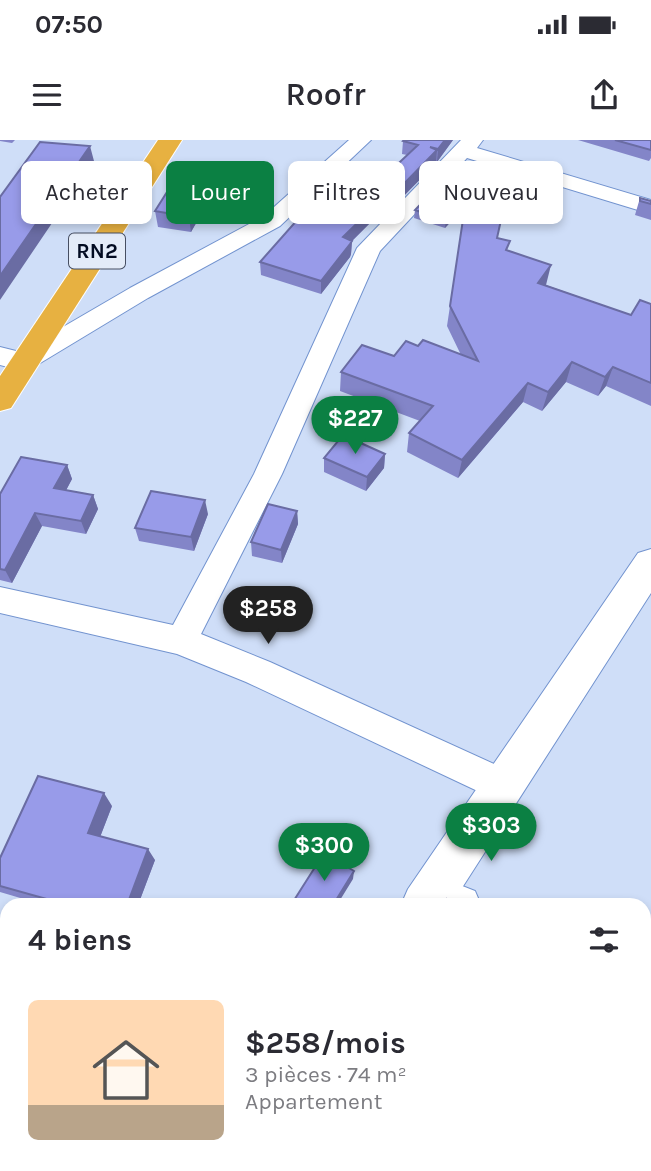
<!DOCTYPE html>
<html lang="fr">
<meta charset="utf-8">
<style>
body{margin:0;font-family:Karla,sans-serif;background:#f7f7f7;color:#2b2b33;height:100vh;display:flex;flex-direction:column;font-size:26px;white-space:nowrap}
*{box-sizing:border-box;margin:0}
p{font-size:23px;color:#7c7c81}
.icon{flex:none;width:38px;height:38px;fill:none;stroke:currentColor;stroke-width:2;stroke-linecap:round;stroke-linejoin:round}
.map{position:relative;flex:1;overflow:hidden}
.panel{position:absolute;left:0px;top:758px;width:651px;height:275px;display:flex;flex-direction:column;background:#fff;border-radius:21px 21px 0 0;box-shadow:0 4px 10px #0003}
.panel>*{flex:none}
.hud{position:absolute;left:21px;top:21px;width:609px;height:63px;display:flex;gap:14px}
.price{position:absolute;translate:-50% -60px;padding:0 16px;border-radius:24px;background:#0b8043;color:#fff;font-size:23px;line-height:46px;filter:drop-shadow(0 2px 4px #0008)}
.price::after{content:'';position:absolute;left:50%;top:42px;width:21px;height:16px;margin-left:-10px;background:inherit;clip-path:polygon(0 0,100% 0,50% 100%)}
.price.selected{background:#222;color:#fff}
ul{padding:0;list-style:none}
li{display:flex;align-items:center;gap:21px;height:175px;padding:0 28px}
li+li{border-top:2px solid #e1e1e2}
li span{display:grid;place-items:center;flex:none;width:196px;height:140px;border-radius:10px;color:#555}
li>.icon{margin-inline-start:auto}
span .icon{width:84px;height:84px;fill:#fffc;stroke-width:1}
li b{font-size:30px}
h2{display:flex;justify-content:space-between;align-items:center;height:84px;padding:0 28px;font-size:30px}
.pill{padding:0 24px;border-radius:10px;background:#fff;box-shadow:0 4px 10px #0003;font-size:24px;line-height:63px}
.pill.selected{background:#0b8043;color:#fff}
.status{display:flex;justify-content:space-between;align-items:center;height:49px;padding:0 35px;background:#fff;direction:ltr}
.status svg{height:19px;fill:currentColor}
header{display:flex;justify-content:space-between;align-items:center;height:91px;padding:0 28px;background:#fff;font-size:32px;font-weight:600}
.map>svg:first-child{display:block}
.lines{fill:none;stroke-linecap:round;stroke-linejoin:round}
.street-casing{stroke:#7293cf;stroke-width:2}
.secondary-casing{stroke:#7293cf;stroke-width:2}
.highway-casing{stroke:#fff;stroke-width:2}
.street{fill:#fff;fill-rule:evenodd}
.secondary{fill:#fff;fill-rule:evenodd}
.highway{fill:#e7b141;fill-rule:evenodd}
.wall{fill:#8385c8}
.shaded-wall{fill:#6a6ca3}
.building{fill:#989be9;stroke:#6a6ca3;stroke-width:2}
.labels{text-anchor:middle;dominant-baseline:central;stroke-width:5;stroke-linejoin:round;paint-order:stroke}
.shield{fill:#e3ebf8;stroke:#464e62;stroke-width:2}
.shield-label{font-size:21px;font-weight:bold;fill:#020b21}
</style>
<div class="status"><b>07:50</b><svg viewBox="0 0 49 12"><path d="M0 12V9h3v3zM5 12V6h3v6zM10 12V3h3v9zM15 12V0h3v12zM26 1h20v11H26zM47 4h2v5h-2z"/></svg></div>
<header><svg class="icon" aria-label="menu" viewBox="0 0 24 24"><path d="M4 6h16M4 12h16M4 18h16"/></svg>Roofr<svg class="icon" aria-label="share" viewBox="0 0 24 24"><path d="M12 15V3M7 8l5-5 5 5M5 13v7h14v-7"/></svg></header>
<div class="map">
<svg width="651" height="1031" viewBox="0 0 651 1031">
<rect width="100%" height="100%" fill="#cfdef8"/>
<g class="lines">
<defs>
<path id="street" d="M349,0H371L280,86L148,158L32,228L23,231L0,225V207L20,212L130,148L264,76Z
M461,0H483L477,8L651,60V74L467,18L380,111L282,334L201,494L270,522L516,634L521,646L516,658L503,663L246,542L177,514L0,473V447L173,485L254,334L357,108Z
M432,734L475,751L481,765H417L412,754L418,740Z
M644,812L651,814V856L644,853Z
M651,978V1031H620L622,1026H644V981Z"/>
<path id="secondary" d="M651,409V453L451,765H401L408,749L638,413Z
M223,1026H277L275,1031H220Z"/>
<path id="highway" d="M158,0H182L11,268L0,271V236Z"/>
</defs>
<!-- street casing -->
<use href="#street" class="street-casing"/>
<!-- secondary casing -->
<use href="#secondary" class="secondary-casing"/>
<!-- highway casing -->
<use href="#highway" class="highway-casing"/>
<!-- street -->
<use href="#street" class="street"/>
<!-- secondary -->
<use href="#secondary" class="secondary"/>
<!-- highway -->
<use href="#highway" class="highway"/>
</g>
<!-- wall -->
<path class="wall" d="M0,0H15L12,3L0,1Z
M453,0L437,22L390,70L383,67L382,71L352,101L351,114L350,117L321,154L261,135L260,122L370,54V50L407,15L402,14L403,1Z
M578,0H651V18L649,21Z
M484,34L483,42L467,54L468,63L466,66L498,98L508,111L546,145L631,175L651,164V266L606,246L598,256L566,242L542,271L523,262L458,338L407,312L409,293L420,281L340,251L341,232L394,216L418,206L461,215L447,186L465,66L445,88L414,78L415,70Z
M205,49L207,64L191,92L158,87L155,71Z
M640,58L651,61V80L635,75Z
M385,314L384,328L366,351L324,332V318Z
M67,325L72,339L66,350L93,355L98,369L86,394L42,386L12,443L0,440V354Z
M297,371L298,384L282,423L252,416L251,402Z
M208,374L194,411L139,401L135,388Z
M112,666L100,697L155,720L138,765H44L0,752V718Z"/>
<!-- shaded-wall -->
<path class="shaded-wall" d="M445,0H453L437,22L438,9Z
M90,6L94,21L0,160V136Z
M437,10L436,23L390,70L391,57Z
M484,34L483,42L460,60L461,52Z
M205,49L207,64L191,92L189,77Z
M470,55L468,63L445,88L446,80Z
M383,58L382,71L352,101L351,114L350,117L321,154V141L343,97Z
M551,125L546,145L533,163L538,143Z
M572,222L566,242L542,271L548,252Z
M613,227L606,246L598,256L605,237Z
M528,243L523,262L458,338L462,320Z
M385,314L384,328L366,351L367,337Z
M67,325L72,339L60,362L54,348Z
M93,355L98,369L86,394L81,381Z
M205,360L208,374L194,411L191,397Z
M297,371L298,384L282,423L281,410Z
M35,373L42,386L12,443L5,430Z
M104,653L112,666L97,705L88,693Z
M148,709L155,720L138,765H127Z
M354,731L353,739L337,765H333Z
M138,1026H146L142,1031H135Z"/>
<!-- building -->
<path class="building" d="M404,0H445L438,9L430,7L437,10L391,57L370,50L418,5L403,1Z
M615,0H651V10Z
M40,2L90,6L0,136V57Z
M459,24L484,34L461,52L470,55L446,80L415,70Z
M330,43L383,58L343,97L352,101L350,104L321,141L260,122Z
M172,44L205,49L189,77L155,71Z
M640,58L651,61V64L640,61Z
M465,66L503,71L497,98L510,101L506,110L551,125L538,143L631,175L640,160L651,164V243L613,227L605,237L572,222L548,252L528,243L462,320L409,293L433,266L341,232L362,205L394,216L406,201L418,206L423,200L478,221L450,166Z
M343,295L385,314L367,337L324,318Z
M21,317L67,325L54,348L93,355L81,381L35,373L5,430L0,429V354Z
M151,351L205,360L191,397L135,388Z
M268,364L297,371L281,410L251,402Z
M38,636L104,653L88,693L148,709L127,765H68L0,746V718Z
M324,713L354,731L333,765H291Z
M447,759L457,765H444Z
M25,1026H138L135,1031H21Z"/>
<g class="labels">
<!-- shield labels -->
<rect class="shield" x="69" y="93.5" width="56" height="35" rx="5"/>
<g class="shield-label">
<text x="97" y="111">RN2</text>
</g>
</g>
</svg>
<b class="price" style="left:355px;top:316px">$227</b>
<b class="price selected" style="left:268px;top:506px">$258</b>
<b class="price" style="left:491px;top:723px">$303</b>
<b class="price" style="left:324px;top:743px">$300</b>
<div class="hud">
<a class="pill">Acheter</a>
<a class="pill selected">Louer</a>
<a class="pill">Filtres</a>
<a class="pill">Nouveau</a>
</div>
<section class="panel">
<h2>4 biens<svg class="icon" aria-label="filters" viewBox="0 0 24 24"><path d="M4 7h16M4 17h16"/><circle cx="9" cy="7" r="2"/><circle cx="15" cy="17" r="2"/></svg></h2>
<ul>
<li><span style="background:linear-gradient(#ffd9b3 75%,#b9a48a 0)"><svg class="icon" aria-label="home" viewBox="0 0 24 24"><path d="M3 11l9-7 9 7M6 9v11h12V9"/></svg></span><div><b>$258/mois</b><p>3 pièces · 74 m²</p><p>Appartement</p></div></li>
</ul>
</section>
</div>
